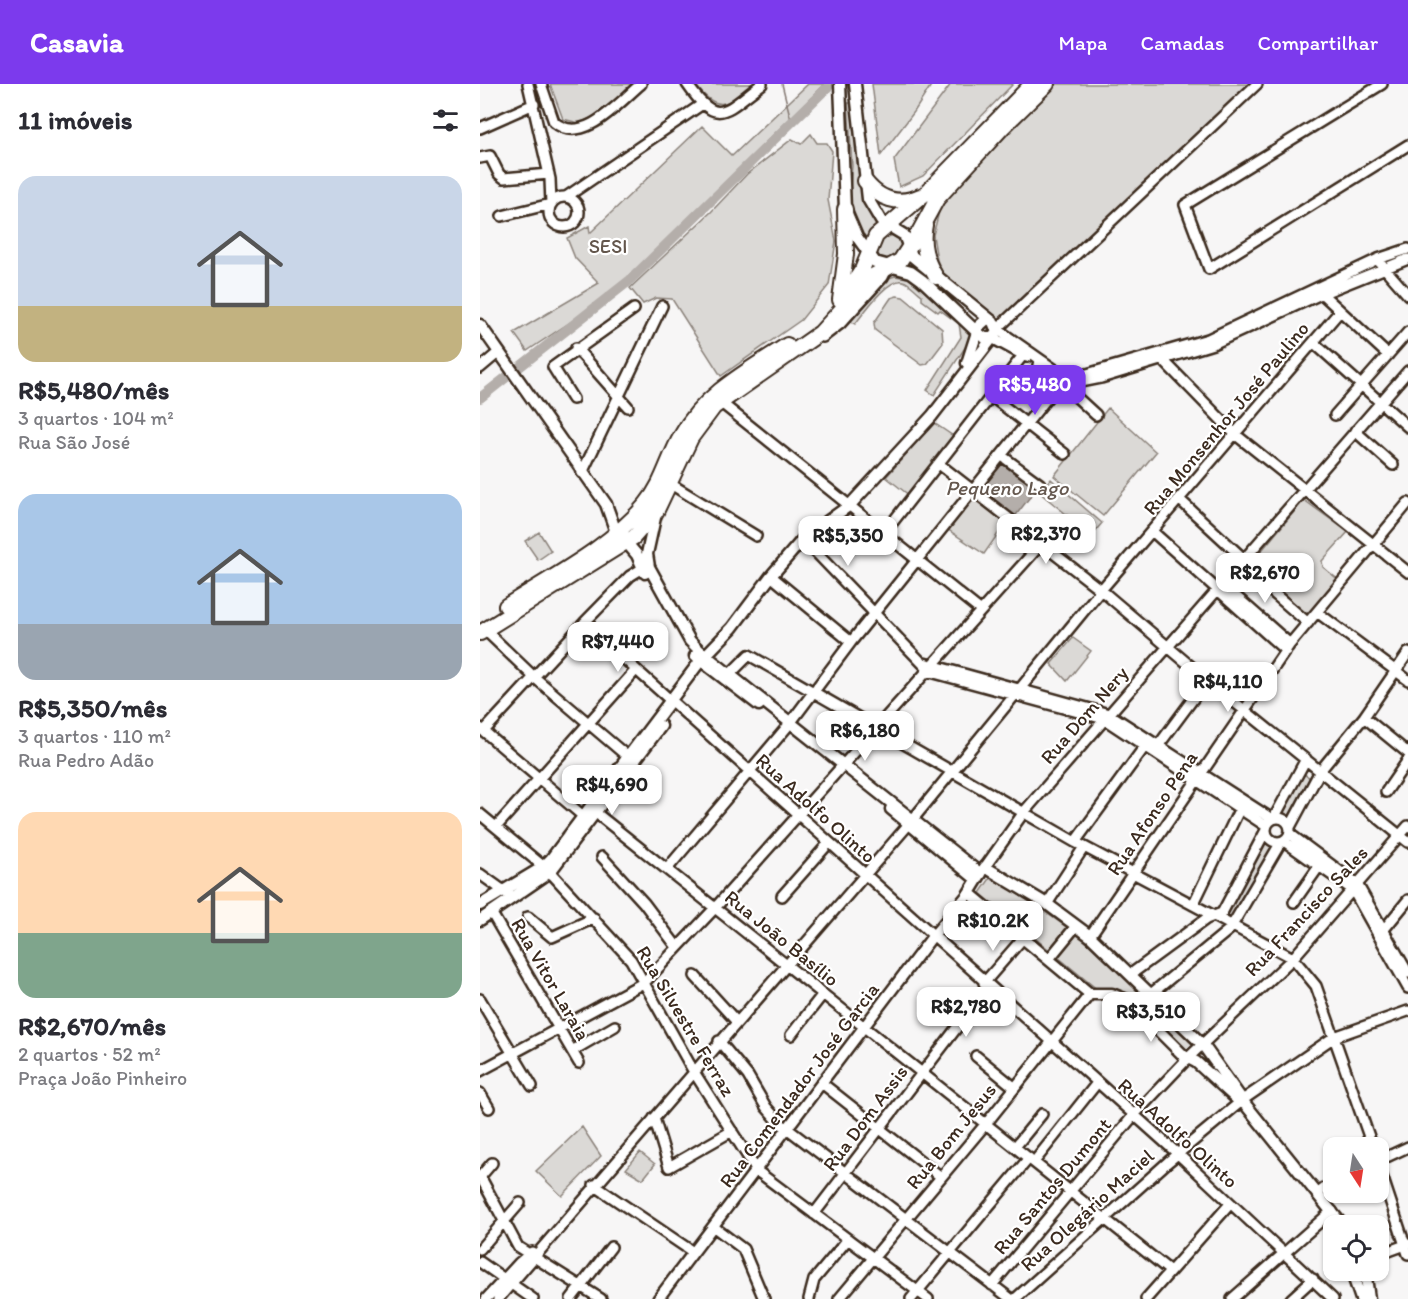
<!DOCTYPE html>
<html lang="pt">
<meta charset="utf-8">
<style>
body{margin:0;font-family:Itim,sans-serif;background:#f2f2f3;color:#2b2b33;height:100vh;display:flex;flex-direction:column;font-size:22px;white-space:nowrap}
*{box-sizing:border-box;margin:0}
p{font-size:20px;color:#7c7c81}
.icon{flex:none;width:33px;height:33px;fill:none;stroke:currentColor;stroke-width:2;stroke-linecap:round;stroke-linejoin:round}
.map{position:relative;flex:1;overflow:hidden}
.side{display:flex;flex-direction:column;background:#fff;width:480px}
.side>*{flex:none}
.needle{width:39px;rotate:168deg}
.buttons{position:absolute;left:843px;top:1053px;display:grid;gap:12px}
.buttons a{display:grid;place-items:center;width:66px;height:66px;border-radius:12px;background:#fff;box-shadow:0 2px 4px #0004;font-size:30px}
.price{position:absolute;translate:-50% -51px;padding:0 14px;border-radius:12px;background:#fff;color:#222;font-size:20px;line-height:39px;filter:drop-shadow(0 2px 3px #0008)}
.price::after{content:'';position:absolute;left:50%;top:36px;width:18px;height:14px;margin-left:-9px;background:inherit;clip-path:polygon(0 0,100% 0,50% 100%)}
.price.active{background:#7c3aed;color:#fff}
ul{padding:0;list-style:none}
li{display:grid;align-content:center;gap:12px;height:318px;padding:0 18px}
li span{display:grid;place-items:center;height:186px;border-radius:18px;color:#555}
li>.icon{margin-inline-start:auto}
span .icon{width:108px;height:108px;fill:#fffc;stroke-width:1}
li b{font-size:26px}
h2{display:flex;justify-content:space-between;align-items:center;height:72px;padding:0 18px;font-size:26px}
header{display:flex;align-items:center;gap:36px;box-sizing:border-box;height:84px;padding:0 30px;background:#7c3aed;color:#fff}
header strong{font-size:28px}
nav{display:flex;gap:33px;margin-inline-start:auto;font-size:21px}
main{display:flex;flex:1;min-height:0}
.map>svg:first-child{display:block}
.green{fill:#dbd9d6;stroke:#8b827a;stroke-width:1.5}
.water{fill:#b4aeaa;stroke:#847972;stroke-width:1.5}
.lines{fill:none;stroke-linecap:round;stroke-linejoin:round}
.stream{stroke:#847972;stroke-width:1.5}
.river{stroke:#b4aeaa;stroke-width:10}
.minor-casing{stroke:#3b2a1e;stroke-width:14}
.major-casing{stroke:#3b2a1e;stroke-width:15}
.highway-casing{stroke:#3b2a1e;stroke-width:18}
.minor{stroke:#fff;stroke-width:9}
.major{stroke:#fff;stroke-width:10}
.highway{stroke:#fff;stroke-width:14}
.labels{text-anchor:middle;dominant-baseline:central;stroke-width:4.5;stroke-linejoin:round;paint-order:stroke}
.park-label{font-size:20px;fill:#63564c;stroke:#fff}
.street-label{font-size:20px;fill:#3b2a1e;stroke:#fff}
.water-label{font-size:21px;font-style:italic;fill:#65584f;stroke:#fff}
</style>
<header>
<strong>Casavia</strong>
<nav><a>Mapa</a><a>Camadas</a><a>Compartilhar</a></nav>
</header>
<main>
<section class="side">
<h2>11 imóveis<svg class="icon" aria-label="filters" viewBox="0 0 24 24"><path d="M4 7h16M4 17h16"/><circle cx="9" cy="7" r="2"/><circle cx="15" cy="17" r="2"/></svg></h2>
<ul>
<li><span style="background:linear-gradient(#c9d6e8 70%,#c2b280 0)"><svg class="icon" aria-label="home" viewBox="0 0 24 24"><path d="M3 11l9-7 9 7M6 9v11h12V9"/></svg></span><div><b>R$5,480/mês</b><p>3 quartos · 104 m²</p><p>Rua São José</p></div></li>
<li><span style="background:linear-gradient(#a9c7e8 70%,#9aa5b1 0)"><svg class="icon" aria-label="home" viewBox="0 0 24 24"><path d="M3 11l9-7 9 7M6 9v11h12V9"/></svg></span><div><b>R$5,350/mês</b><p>3 quartos · 110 m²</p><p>Rua Pedro Adão</p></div></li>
<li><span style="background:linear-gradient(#ffd9b3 65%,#7fa58c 0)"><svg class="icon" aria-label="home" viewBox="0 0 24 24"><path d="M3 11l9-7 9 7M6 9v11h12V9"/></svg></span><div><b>R$2,670/mês</b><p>2 quartos · 52 m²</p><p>Praça João Pinheiro</p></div></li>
</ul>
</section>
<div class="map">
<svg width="928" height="1215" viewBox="0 0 928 1215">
<rect width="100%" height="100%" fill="#f7f6f6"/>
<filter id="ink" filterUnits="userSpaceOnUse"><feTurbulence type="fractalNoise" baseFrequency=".0167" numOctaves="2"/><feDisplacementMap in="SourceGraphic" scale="12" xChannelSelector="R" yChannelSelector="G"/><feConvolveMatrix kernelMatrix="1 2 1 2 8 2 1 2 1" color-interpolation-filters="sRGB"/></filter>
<g filter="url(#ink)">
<!-- green -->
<path class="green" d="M70,0H155L111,34L99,39L83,35Z
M215,0H276C249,19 238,32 215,0Z
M328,0H345L152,190L104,229L47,267L34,249L119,199L95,174L87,154L109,142L110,149L222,42L252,72Z
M392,0H452L434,28L401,71Z
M471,0H533L443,92L419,103L414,76Z
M576,0H769L521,237L464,192L457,176L453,151L461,120Z
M368,19H371L382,111L399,140L386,159L371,135L369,116L372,82Z
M331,50L337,59H347L352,67L348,116L356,157L349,201L321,236L241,292L192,215L176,214L163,220L150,204L231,128L267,90L312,55L321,60Z
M413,151L420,154L422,166L417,174L401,178L395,170L400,156Z
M415,192L428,194L489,244L490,256L454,311L447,306L481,253L479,240L460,226L458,228L442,216V211C436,207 429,198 423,197C408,193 384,229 375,240L368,236L406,195Z
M417,212L423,213L462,245L463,259L447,280L442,281L395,246L394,239L411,214Z
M628,324L676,368L623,432L574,392Z
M454,339L476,354L430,412L406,393Z
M571,395L622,439L612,451L560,409Z
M494,410L527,437L504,470L467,445Z
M824,416L868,448L842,477L843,483L860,497L823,540L767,484Z
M59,448L71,467L58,476L45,457Z
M593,554L611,567L587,597L571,580Z
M824,690L832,695L809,735L802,731Z
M784,758L793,763L754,835L746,831Z
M511,793C564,826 615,860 659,904V911L657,913L645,908L618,906L500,809Z
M670,918H676L716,959L707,968L665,926L666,921Z
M102,1043L121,1072L82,1112L56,1087Z
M160,1068L175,1080L163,1095L146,1085Z"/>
<!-- water -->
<path class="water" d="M522,372L560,400L533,435L494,407Z"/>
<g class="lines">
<!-- stream -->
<path class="stream" d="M302,0L312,40"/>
<!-- river -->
<path class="river" d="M0,314L149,197L351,0"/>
<defs>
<path id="minor" d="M48,0L70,95L71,120
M61,0L74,38C103,63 140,17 161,0
M207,0C238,45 245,27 282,0
M777,0L517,245L581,290L590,294L600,292L728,255L898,175L928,165
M902,0L705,121L729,185L928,61
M0,44L54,20
M0,74L10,72L19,90L24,94L69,90
M86,113L221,21
M69 128a15 15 0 1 1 30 0a15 15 0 1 1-30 0Z
M22,132L71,120
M900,179L928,211
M839,207L908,271
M343,253L360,240L403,193L407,185
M512,254L547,273
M834,259L928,343
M96,264L148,323
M680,273L756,351L928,488
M558,281L580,298L591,300L621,294L733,260L841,210L928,175
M0,284L19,268
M591,300L592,309L616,331
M511,312L585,370
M93,315L73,283L154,225
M240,318L501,527
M855,331L928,248
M875,347L913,381
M522,372L560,400
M459,380L621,506L727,596L928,758
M102,389L182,222
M189,399L276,452
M700,416L765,476
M405,448L544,270
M673,448L806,567
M323,455L446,583
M761,481L828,539
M291,492L371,558
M742,500L810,560
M837,528L928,596
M104,539L698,1070L853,1215
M5,546L54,593L148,673
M444,579L629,630L792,735
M447,587L624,635L786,742
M245,595L269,571L595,758L813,874L836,902L893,1064
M884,633L928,669
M311,638L371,558L580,298
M0,644L103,732
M4,647L104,539L150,492L163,484
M678,662L727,596
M906,708L928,676
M116,729L690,1187
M0,730L70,788L151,876L214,988L277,1087L448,1215
M786 746a12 12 0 1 1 24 0a12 12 0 1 1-24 0Z
M794,734L826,675
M16,743L155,587
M810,743L840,687L884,633L928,569
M810,750L877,800L928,889
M804,757L873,806L928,904
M595,758L668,658
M122,773L164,819L197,863
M505,783L544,728L928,287
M187,785L307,643
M0,790L28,810
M302,812L348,760
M814,818L840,781
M567,820L604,763
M713,821L762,720
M11,828L99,979
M48,833L72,853L114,834
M901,849L928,816
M610,852L810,560L928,419
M569,875L596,842
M651,890L726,835L742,829L786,746
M215,892L256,937
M504,899L543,854
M671,910L750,845L801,758
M0,915L52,1002
M311,951L343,910
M239,957L268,992L286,1023L300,1039L531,1215
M92,967L135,942
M496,972L534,1003
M0,987L165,898L235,824L561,460
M343,1000L461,1093
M0,1009L9,1024
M174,1034L189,1083L252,1047
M535,1063L562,1030
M898,1077L928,1063
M554,1078L617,999
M898,1080L928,1170
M0,1092L38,1163L121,1215
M0,1093L12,1079
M114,1101L213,1168
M838,1109L854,1097
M334,1130L508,903
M234,1143L263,1165L284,1215
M0,1165L40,1119
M898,1171L928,1160
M0,1178L53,1215
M512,1201L654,1031L709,973L813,874L928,742
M6,1215L39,1179L52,1168
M18,1215L429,740L621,506L860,227
M91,1215L131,1163
M178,1215L452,853L489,809
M329,1215L334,1196L368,1155
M359,1215L509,1036L610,910
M431,1215L549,1074
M535,1215L689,1077L764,1015L854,953L928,927
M666,1215L750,1120
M752,1215L852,1127
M811,1215L833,1195"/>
<path id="major" d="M360,0L365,125L377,153L395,178L431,188L442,196L498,249L505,254H512
M0,241L126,420L136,448
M487,279L499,242L508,234
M176,429L167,470L169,483L210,557L220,567L501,790
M146,458L157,471L165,489
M215,572L279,621
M411,725L497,796
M0,821L63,783L71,775L221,576L252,544L291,492L323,455L370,421L452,332L517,248L513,238L432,172L424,151L401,137L388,115L375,0
M0,836L70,788L181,642
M765,1020L760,1018L716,978L704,972L649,917L632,910H610L489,809L505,783L567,820L610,852L723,961L765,1020L863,1142
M871,1186L881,1215
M885,1186L889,1215"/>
<path id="highway" d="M385,97C399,115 418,122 440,112
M445,141C441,159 446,177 456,193
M370,204L382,186L396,152L447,108L552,0
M360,216L366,170L365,125
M26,522C73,492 129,464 166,420C183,400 188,374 201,352C223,310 269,286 307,261
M0,549L154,453L176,428L211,354L234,323L340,249L391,193L420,177L439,148L457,115L522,44L567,0"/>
</defs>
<!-- minor casing -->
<use href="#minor" class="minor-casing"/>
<!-- major casing -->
<use href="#major" class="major-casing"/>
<!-- highway casing -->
<use href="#highway" class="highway-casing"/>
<!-- minor -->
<use href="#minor" class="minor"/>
<!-- major -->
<use href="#major" class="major"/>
<!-- highway -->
<use href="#highway" class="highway"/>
</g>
</g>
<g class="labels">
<!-- park labels -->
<g class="park-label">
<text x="128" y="162">SESI</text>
</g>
<!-- street labels -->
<g class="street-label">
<text transform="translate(746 334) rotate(-50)">Rua Monsenhor José Paulino</text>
<text transform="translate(604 631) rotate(-49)">Rua Dom Nery</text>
<text transform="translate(336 724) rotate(42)">Rua Adolfo Olinto</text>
<text transform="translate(672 729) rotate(-56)">Rua Afonso Pena</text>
<text transform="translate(826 827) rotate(-47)">Rua Francisco Sales</text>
<text transform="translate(302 854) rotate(39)">Rua João Basílio</text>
<text transform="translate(71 895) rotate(60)">Rua Vitor Laraia</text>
<text transform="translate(206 937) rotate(59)">Rua Silvestre Ferraz</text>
<text transform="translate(319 1001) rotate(-53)">Rua Comendador José Garcia</text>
<text transform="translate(385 1034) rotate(-53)">Rua Dom Assis</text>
<text transform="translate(698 1049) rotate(42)">Rua Adolfo Olinto</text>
<text transform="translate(471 1052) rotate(-51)">Rua Bom Jesus</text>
<text transform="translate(572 1102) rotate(-50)">Rua Santos Dumont</text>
<text transform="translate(607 1126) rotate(-42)">Rua Olegário Maciel</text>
</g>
<!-- water labels -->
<g class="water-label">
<text x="527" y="403">Pequeno Lago</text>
</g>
</g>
</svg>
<div class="buttons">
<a><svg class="needle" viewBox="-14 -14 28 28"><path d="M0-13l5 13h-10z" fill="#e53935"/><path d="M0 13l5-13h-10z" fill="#7c7c81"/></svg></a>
<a><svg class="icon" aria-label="locate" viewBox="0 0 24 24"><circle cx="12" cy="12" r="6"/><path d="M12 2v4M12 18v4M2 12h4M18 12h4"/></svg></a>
</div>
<b class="price active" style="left:555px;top:332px">R$5,480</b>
<b class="price" style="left:566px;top:481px">R$2,370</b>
<b class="price" style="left:368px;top:483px">R$5,350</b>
<b class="price" style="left:785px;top:520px">R$2,670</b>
<b class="price" style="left:138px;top:589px">R$7,440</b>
<b class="price" style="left:748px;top:629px">R$4,110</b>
<b class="price" style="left:385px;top:678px">R$6,180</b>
<b class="price" style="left:132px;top:732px">R$4,690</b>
<b class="price" style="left:513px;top:868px">R$10.2K</b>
<b class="price" style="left:486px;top:954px">R$2,780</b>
<b class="price" style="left:671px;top:959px">R$3,510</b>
</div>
</main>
